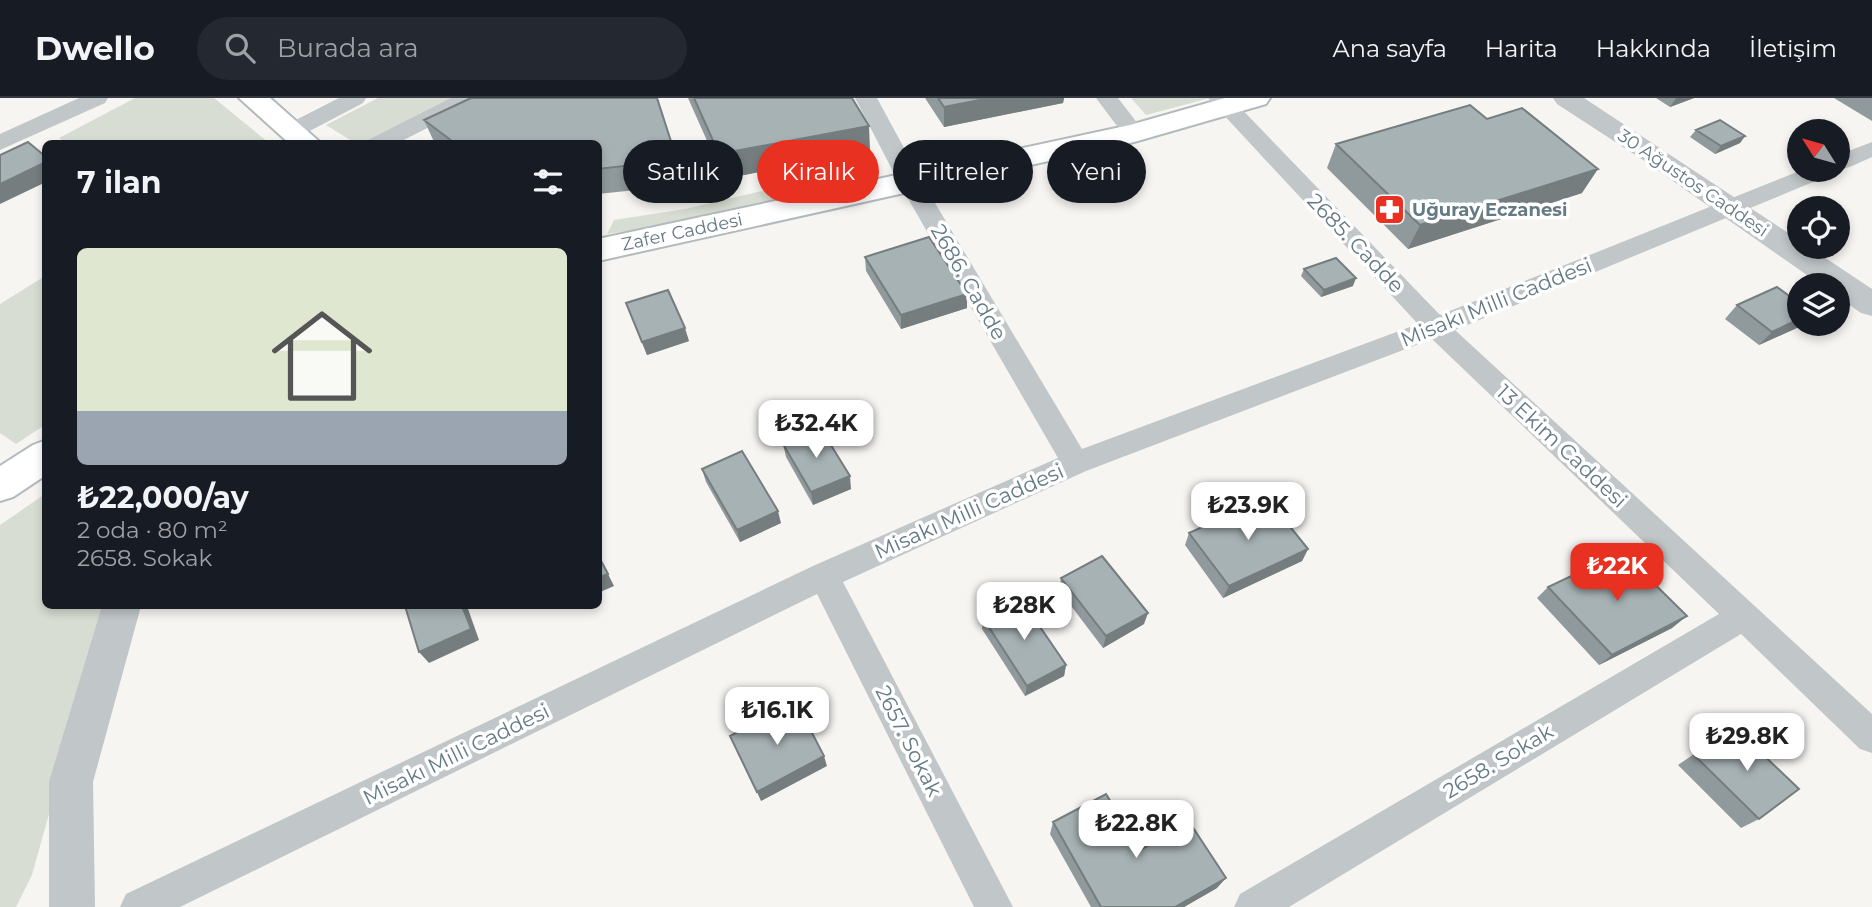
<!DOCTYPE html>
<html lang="tr">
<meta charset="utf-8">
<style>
body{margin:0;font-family:Montserrat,sans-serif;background:#242831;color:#f1f3f6;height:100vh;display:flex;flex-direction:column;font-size:26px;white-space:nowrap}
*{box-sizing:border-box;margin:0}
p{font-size:23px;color:#9ea1a6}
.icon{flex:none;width:38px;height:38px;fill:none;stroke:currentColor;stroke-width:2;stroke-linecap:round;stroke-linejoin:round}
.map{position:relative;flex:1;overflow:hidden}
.panel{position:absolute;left:42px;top:42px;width:560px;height:469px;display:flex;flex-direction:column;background:#171b24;border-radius:10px;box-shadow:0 4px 10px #0003}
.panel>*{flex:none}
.top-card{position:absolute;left:623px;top:42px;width:665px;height:63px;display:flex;gap:14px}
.needle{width:46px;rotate:307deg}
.controls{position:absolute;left:1787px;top:21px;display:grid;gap:14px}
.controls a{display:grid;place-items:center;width:63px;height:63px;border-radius:50%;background:#171b24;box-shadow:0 4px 10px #0003;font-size:35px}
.price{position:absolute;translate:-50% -60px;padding:0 16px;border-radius:14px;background:#fff;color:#222;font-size:23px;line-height:46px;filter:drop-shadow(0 2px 4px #0008)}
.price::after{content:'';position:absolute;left:50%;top:42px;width:21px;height:16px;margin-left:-10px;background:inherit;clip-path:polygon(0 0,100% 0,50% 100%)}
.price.current{background:#e83120;color:#fff}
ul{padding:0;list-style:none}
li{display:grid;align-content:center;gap:14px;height:371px;padding:0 35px}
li+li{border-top:2px solid #363941}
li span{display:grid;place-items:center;height:217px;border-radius:10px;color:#555}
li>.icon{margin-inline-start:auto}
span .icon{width:126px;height:126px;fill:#fffc;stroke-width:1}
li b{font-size:30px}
h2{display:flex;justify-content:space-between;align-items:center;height:84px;padding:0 35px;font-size:30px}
.pill{padding:0 24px;border-radius:32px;background:#171b24;box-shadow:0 4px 10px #0003;font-size:24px;line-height:63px}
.pill.current{background:#e83120;color:#fff}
header{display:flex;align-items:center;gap:42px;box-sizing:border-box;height:98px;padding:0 35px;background:#171b24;border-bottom:2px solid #363941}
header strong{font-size:33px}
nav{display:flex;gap:38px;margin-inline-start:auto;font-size:24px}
.search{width:490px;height:63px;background:#242831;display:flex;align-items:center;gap:18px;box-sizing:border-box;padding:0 24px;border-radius:38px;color:#9ea1a6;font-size:26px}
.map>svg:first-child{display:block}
.green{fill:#d8ddd3}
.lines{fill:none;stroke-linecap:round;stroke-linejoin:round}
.secondary-casing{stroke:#b3babd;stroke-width:4}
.minor{fill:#c1c6c8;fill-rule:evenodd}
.tertiary{fill:#c1c6c8;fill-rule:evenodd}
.secondary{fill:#fff;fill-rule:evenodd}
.wall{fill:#90999c}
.shaded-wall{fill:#757d7f}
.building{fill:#a7b2b5;stroke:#757d7f;stroke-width:2}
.labels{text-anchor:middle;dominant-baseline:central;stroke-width:7;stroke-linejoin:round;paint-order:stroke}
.far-street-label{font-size:18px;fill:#647a84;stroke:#fff}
.far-poi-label{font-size:18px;font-weight:bold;fill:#647a84;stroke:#fff;text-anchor:start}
.street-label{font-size:21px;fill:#647a84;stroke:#fff}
</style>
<header>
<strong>Dwello</strong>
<div class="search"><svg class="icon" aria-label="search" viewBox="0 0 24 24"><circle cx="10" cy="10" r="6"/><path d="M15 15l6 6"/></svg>Burada ara</div>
<nav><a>Ana sayfa</a><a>Harita</a><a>Hakkında</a><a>İletişim</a></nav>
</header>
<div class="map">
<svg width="1872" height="809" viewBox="0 0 1872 809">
<rect width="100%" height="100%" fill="#f6f5f2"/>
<!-- green -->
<path class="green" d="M135,0H214L269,45L67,46L59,40Z
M378,0H453L365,45H355L326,27Z
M1131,0H1210L1146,17Z
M822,79L829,89L686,124L607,136L614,122L685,111Z
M45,178V327L16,346L0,335V206Z
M45,396L46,508H107L32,777L16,809H0V427Z"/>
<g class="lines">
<defs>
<path id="secondary" d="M239,0H270L322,46H290Z
M1225,0H1270L1266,6L1134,44L598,163V141L1130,27Z
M46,342V377L13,399L0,403V368L33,347Z"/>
</defs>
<!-- secondary casing -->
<use href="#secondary" class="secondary-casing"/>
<!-- minor -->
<path class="minor" d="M79,0H108L105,5L0,52V36Z
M339,0H366L363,5L302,37H286L283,32L286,27Z
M451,0H479L476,5L396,46H367L370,41Z
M855,0H877L923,85L1082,351L1418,226L1208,0H1231L1440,217L1802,72H1833L1830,77L1455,232L1872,616V655L1860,651L1741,536L1289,809H1234L1240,796L1719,516L1432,241L1086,373L843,484L1013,809H974L817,496L180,809H120L126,796L813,468L1058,360L899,85Z
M1096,0H1118L1145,35L1142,40H1126Z
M1872,44V59C1860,64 1849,71 1836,72L1838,57Z"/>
<!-- tertiary -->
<path class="tertiary" d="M1553,0H1584L1799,142V149H1809L1872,191V218L1861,215L1838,199V187H1821L1643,62L1557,6Z
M102,508H141L93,684L95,809H49V684Z"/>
<!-- secondary -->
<use href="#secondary" class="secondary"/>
</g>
<!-- wall -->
<path class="wall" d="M471,0H657L677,62L683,87L598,96V46H435L424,22Z
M688,0H852L870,52L724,81Z
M925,0H1064L1063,5L944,29Z
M1656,0H1694L1670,9Z
M1834,0H1872V23Z
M1487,21L1582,95L1408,151L1327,70L1336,46Z
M1696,32L1745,38L1740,45L1715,56L1690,39Z
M865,159L967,210L901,231L866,173Z
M1304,171L1353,188L1321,199L1301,178Z
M626,205L689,243L647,257Z
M1737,207L1799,226H1802L1799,229L1759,247L1725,221Z
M783,346L851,391L813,407L786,359Z
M702,371L781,425L740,444L706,384Z
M1189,435L1308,451L1302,463L1223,500L1185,447Z
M1061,480L1144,526L1103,550L1059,492Z
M1548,489L1672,530L1599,567L1537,500Z
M983,520L1066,567L1064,578L1025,598L982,531Z
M1734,629L1759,721L1741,730L1678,667Z
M1053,724L1140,752L1217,790L1184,809H1091L1050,736Z"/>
<!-- shaded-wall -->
<path class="shaded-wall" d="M990,0H1064L1063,5L944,29V9Z
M1676,0H1694L1670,9Z
M869,28L870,52L724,81L719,56Z
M1745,38L1740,45L1715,56L1721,48Z
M46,64V84L0,106V86Z
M1598,71L1582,95L1408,151L1420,127Z
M1356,180L1353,188L1321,199L1324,192Z
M967,196V210L901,231V217Z
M1799,221V226H1802L1799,229L1759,247L1772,234Z
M685,230L689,243L647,257L642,244Z
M850,378L851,391L813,407L811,394Z
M778,413L781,425L740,444L737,432Z
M1308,451L1302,463L1223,500L1229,488Z
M598,456L614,488L598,495Z
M462,508H467L479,542L429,565L419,554Z
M1148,515L1144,526L1103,550L1106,538Z
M1687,518L1672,530L1599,567L1612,557Z
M1066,567L1064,578L1025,598L1027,588Z
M824,658L827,668L761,703L757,694Z
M1226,780L1217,790L1184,809H1175Z"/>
<!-- building -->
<path class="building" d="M471,0H657L677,62L598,71V46H456L424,22Z
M694,0H852L869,28L719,56Z
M938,0H990L944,9Z
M1470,7L1487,21L1522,10L1598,71L1420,127L1336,46Z
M1720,22L1745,38L1721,48L1696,32Z
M28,44L46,59V64L0,86V57Z
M929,139L967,196L901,217L865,159Z
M1336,160L1356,180L1324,192L1304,171Z
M1777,189L1799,205V221L1772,234L1737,207Z
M668,192L685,230L642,244L626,205Z
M821,331L850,378L811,394L783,346Z
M742,353L778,413L737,432L702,371Z
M1267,400L1308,451L1229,488L1189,435Z
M1622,454L1687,518L1612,557L1548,489Z
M598,457L608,476L598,480Z
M1102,458L1148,515L1106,538L1061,480Z
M1021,501L1066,567L1027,588L983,520Z
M405,508H462L471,531L419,554Z
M796,604L824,658L757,694L730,638Z
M1734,629L1799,691L1759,721L1694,657Z
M1106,696L1140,752L1190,725L1226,780L1175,809H1101L1053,724Z"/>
<!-- icons -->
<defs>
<symbol id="pharmacy-square" viewBox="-11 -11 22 22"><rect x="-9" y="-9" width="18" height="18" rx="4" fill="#e83120" stroke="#fff"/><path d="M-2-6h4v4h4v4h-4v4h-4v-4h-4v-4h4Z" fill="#fff"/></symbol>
</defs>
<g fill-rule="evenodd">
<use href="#pharmacy-square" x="1372" y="94" width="35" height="35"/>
</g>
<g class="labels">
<!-- far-street labels -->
<g class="far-street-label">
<text transform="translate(1693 85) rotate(34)">30 Ağustos Caddesi</text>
<text transform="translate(682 134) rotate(-12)">Zafer Caddesi</text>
</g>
<!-- far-poi labels -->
<g class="far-poi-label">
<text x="1412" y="112">Uğuray Eczanesi</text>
</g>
<!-- street labels -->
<g class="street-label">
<text transform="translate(1356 145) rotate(46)">2685. Cadde</text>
<text transform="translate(969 184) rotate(60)">2686. Cadde</text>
<text transform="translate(1496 204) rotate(-22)">Misakı Milli Caddesi</text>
<text transform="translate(1562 348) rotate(43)">13 Ekim Caddesi</text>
<text transform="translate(969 413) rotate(-24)">Misakı Milli Caddesi</text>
<text transform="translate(909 643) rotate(63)">2657. Sokak</text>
<text transform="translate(456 656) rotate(-26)">Misakı Milli Caddesi</text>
<text transform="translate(1498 663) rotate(-31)">2658. Sokak</text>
</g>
</g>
</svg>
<div class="controls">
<a><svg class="needle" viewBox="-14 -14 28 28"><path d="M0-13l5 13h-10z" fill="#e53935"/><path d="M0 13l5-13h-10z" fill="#9ea1a6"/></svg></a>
<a><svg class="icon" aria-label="locate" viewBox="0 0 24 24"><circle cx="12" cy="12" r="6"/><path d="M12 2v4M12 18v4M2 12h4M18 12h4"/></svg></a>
<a><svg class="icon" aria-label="layers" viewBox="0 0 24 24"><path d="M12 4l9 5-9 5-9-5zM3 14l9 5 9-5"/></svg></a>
</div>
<b class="price" style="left:816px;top:362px">₺32.4K</b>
<b class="price" style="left:1248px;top:444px">₺23.9K</b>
<b class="price current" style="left:1617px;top:505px">₺22K</b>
<b class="price" style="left:1024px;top:544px">₺28K</b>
<b class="price" style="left:777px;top:649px">₺16.1K</b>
<b class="price" style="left:1747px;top:675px">₺29.8K</b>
<b class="price" style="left:1136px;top:762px">₺22.8K</b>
<div class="top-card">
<a class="pill">Satılık</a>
<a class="pill current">Kiralık</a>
<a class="pill">Filtreler</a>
<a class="pill">Yeni</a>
</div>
<section class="panel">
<h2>7 ilan<svg class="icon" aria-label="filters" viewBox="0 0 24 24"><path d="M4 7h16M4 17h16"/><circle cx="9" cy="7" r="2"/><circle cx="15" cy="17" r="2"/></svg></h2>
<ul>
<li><span style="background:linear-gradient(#dfe7d0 75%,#9aa5b1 0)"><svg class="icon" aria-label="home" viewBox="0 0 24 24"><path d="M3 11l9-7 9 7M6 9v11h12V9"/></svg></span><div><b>₺22,000/ay</b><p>2 oda · 80 m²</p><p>2658. Sokak</p></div></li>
</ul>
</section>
</div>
